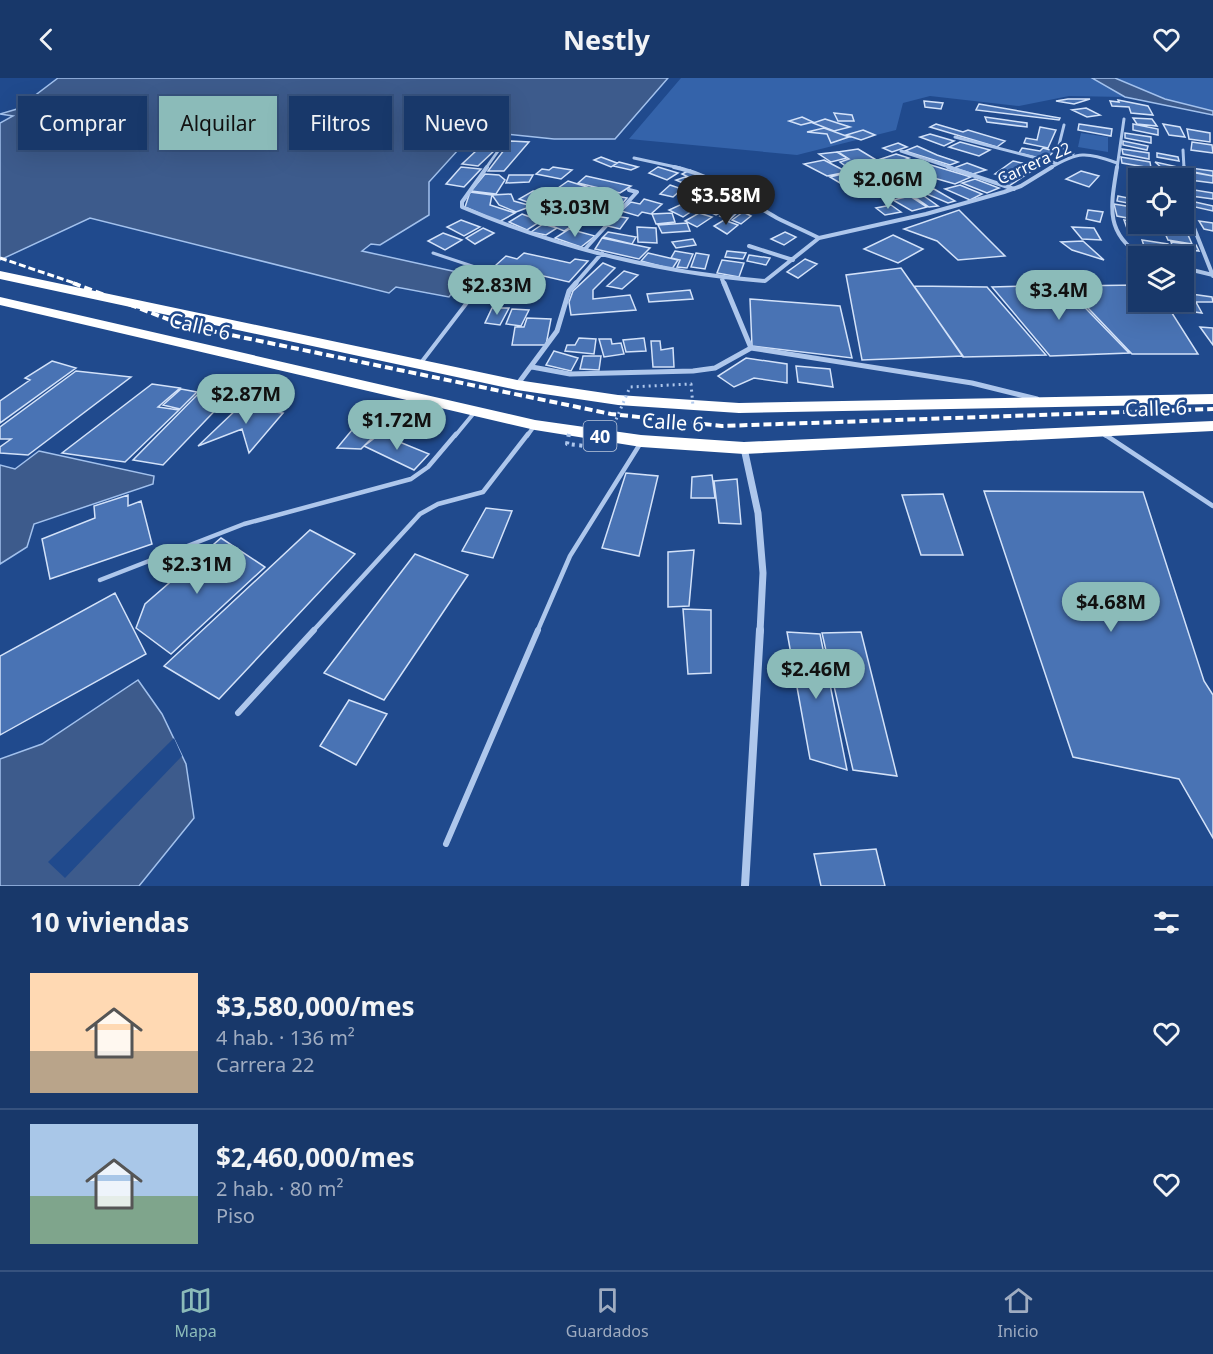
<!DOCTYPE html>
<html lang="es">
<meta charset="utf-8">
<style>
body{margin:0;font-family:"Noto Sans",sans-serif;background:#213f70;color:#f1f3f6;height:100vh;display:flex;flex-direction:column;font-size:22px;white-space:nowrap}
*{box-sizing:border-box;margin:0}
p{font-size:20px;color:#9facc1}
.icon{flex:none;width:33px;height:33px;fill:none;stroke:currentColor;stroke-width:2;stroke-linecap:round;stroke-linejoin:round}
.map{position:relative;height:808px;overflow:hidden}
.details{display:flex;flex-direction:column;background:#18386a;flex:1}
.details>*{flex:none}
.banner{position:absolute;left:18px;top:18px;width:600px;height:54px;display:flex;gap:12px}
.tools{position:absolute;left:1128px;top:90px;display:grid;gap:12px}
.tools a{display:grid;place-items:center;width:66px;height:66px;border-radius:0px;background:#18386a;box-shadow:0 6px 24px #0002,0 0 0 2px #36527e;font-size:30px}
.price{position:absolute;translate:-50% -51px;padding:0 14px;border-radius:21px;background:#8bbbb9;color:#111;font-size:20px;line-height:39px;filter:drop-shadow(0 2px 3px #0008)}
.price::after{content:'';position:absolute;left:50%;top:36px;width:18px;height:14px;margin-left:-9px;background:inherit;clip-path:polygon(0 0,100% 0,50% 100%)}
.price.active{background:#222;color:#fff}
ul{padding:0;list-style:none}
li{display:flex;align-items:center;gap:18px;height:150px;padding:0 30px}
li+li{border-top:2px solid #36527e}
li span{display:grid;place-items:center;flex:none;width:168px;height:120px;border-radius:0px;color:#555}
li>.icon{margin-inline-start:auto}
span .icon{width:72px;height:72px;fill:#fffc;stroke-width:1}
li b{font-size:26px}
h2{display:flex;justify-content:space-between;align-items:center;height:72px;padding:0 30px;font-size:26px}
.chip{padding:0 21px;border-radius:0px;background:#18386a;box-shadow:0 6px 24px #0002,0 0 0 2px #36527e;font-size:21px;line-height:54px}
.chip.active{background:#8bbbb9;color:#111}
header{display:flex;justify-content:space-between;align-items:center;height:78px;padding:0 30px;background:#18386a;font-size:27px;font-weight:700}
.tabs{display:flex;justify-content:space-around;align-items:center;height:84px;border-top:2px solid #36527e;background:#18386a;font-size:16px;color:#9facc1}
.tabs a{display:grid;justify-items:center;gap:3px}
.tabs .active{color:#8bbbb9}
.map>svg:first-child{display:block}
.green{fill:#3463aa}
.water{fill:#3d5b8c;stroke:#a2c1ed;stroke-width:1.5}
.pier{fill:#204a8d}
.building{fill:#4973b4;stroke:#d3e2f9;stroke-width:1.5}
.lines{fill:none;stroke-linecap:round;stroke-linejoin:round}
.lane-far3{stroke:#aec7ec;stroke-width:3}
.lane-far2{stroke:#aec7ec;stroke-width:4}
.lane-far1{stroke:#aec7ec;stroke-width:4.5}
.lane{stroke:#aec7ec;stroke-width:6}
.street-far4{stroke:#aec7ec;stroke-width:3}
.street-far3{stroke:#aec7ec;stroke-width:4}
.street-far2{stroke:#aec7ec;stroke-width:5}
.street-far1{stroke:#aec7ec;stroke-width:7}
.street{stroke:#aec7ec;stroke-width:8}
.highway{fill:#fff;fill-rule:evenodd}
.rail-far1{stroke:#fff;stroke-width:3;stroke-dasharray:7 3;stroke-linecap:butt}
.rail{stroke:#fff;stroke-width:4;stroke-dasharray:8 4;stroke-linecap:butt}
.path-bridge-far1{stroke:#aec7ec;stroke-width:3;stroke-dasharray:2 4;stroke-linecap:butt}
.path-bridge{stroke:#aec7ec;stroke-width:4;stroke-dasharray:3 4.5;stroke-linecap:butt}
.labels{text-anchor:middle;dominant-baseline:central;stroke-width:5;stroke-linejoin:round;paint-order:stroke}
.far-street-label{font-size:16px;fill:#fff;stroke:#204a8d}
.shield{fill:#204a8d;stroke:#bcc9dd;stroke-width:1.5}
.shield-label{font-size:18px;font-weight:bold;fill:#fff}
.street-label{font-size:20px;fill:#fff;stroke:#204a8d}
</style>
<header><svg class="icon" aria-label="back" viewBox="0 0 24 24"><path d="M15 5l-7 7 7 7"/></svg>Nestly<svg class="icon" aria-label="heart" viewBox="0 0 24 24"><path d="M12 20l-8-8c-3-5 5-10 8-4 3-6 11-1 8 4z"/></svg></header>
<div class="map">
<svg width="1213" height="808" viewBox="0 0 1213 808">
<rect width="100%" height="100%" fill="#204a8d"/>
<!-- green -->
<path class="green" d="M681,0H1213V37L1125,19L1069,18L1019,28L930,18L903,25L896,52L797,77L629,61Z
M1081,55L1108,59V74L1078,69Z"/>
<!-- water -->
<path class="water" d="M58,0H668L615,61H554L469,52L464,56L449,55L443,59L449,68L459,71L429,104V137L380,167L371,166L362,173L466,196L449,219L396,209L389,215L90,140L0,182V45L13,38L0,36L17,31Z
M1092,0H1115L1165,21L1213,33V37L1125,19Z
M39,373L154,398L153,406L34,446L27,469L0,486V387L15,391Z
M138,602L162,636L186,686L194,740L139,808H0V681L42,666Z"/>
<!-- pier -->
<path class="pier" d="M174,660L182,678L65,800L48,784Z"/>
<!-- building -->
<path class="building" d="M1068,21H1090L1074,26L1056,23Z
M1118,22L1148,28L1153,37L1131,35L1129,29L1112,28L1110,23L1119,24Z
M924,23L943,25L941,31L925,29Z
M979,26L1060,40L1059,42L976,32Z
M1086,30L1100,37L1087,39L1072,32Z
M834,35L852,37L854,43H838Z
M802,39L813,44L801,47L789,43Z
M985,39L1027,45V49L987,44Z
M1133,40L1152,41L1157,48L1137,46Z
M825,41L850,49L834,53L813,45Z
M936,46L963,54L968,52L1005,63L997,69L930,49Z
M1079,46L1112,51L1111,58L1078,52Z
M1133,46L1158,51V57L1133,52Z
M1163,46L1180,49L1185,59L1169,57Z
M1040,49L1056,52L1048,70L1024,65L1026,60L1037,62Z
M824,50L849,59L831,65L827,56L807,54Z
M1187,51L1210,55V64L1189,61Z
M863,52L875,57L861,62L846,57Z
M473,54L486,55L469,69L455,68Z
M1125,55L1151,59V65L1125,60Z
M930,56L954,63L944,68L920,59Z
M490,57L505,59L497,69L474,67Z
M511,63L529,64L504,93H488Z
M1123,63L1148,68L1147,72L1123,67Z
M960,64L990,72L979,78L949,69Z
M1192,64L1212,67L1213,75L1191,72Z
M898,65L907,69L892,74L883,70Z
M917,68L937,77L958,84L950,87L905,73Z
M473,69L496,71L478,88L462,86L477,72H470Z
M1022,70L1040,73L1043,70L1054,73L1046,82L1019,75Z
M858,71L878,83L848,90L840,84L849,81L838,74Z
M1122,71L1149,75V81L1123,76Z
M837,74L847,80L831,84L819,76Z
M1157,75L1178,79L1179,83L1157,79Z
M896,76L909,80L897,85L881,81Z
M601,79L617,85L611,89L594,82Z
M1121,79L1150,84L1151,90L1122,85Z
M824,82L847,94L827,98L804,86Z
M1013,83L1027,86L1031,83L1042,86L1009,108L1000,104L1007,99L995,96Z
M619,84L638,89L631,92L613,88Z
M1155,84L1178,89V95L1162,90Z
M924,85L971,99L955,106L934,100L918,94L928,91L920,88Z
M967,85L986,92L973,96L954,90Z
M461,89L481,91L464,109L446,106Z
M553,89L572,92L561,101L536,96L542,91L549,92Z
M658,89L678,95L667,102L649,95Z
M889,89L910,102L891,106L870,93Z
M1190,90L1213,93V98L1189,93Z
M690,92L733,114L725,117L682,96Z
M1081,93L1099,98L1089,109L1066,101Z
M1190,94L1213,98V105L1190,102Z
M846,95L866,107L850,111L830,99Z
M485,96L499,97L505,102L496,116L471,113Z
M509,97H533L529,104L506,105Z
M586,98L631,108L620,115L578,105Z
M685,99L700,105L692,109L676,102Z
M975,101L999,110L987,115L962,105Z
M568,103L587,109L575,117L558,110Z
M890,106L903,114L886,117L873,110Z
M670,107L682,111L673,119L660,116Z
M960,107L982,116L970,122L945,111Z
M874,111L880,116L861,119L855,115Z
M934,111L955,123L948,125L922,114Z
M1188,111L1213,115V121L1191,118Z
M533,113L555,120L542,129L519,121Z
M470,114L492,117L490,127L515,135L499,144L465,129Z
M511,116L514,123L532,128L516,134L499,127L492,117Z
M610,117L627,120L617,132L601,128Z
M910,118L927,129L912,133L893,122Z
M924,118L938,128L929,129L916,120Z
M1118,118L1138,122V127L1117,123Z
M644,121L662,126L651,136L642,134L638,138L621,133L631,124L640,126Z
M572,122L585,131L573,140L547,131L560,123Z
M1195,124L1213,128V133L1195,129Z
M716,125L728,130L716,137L705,132Z
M682,126L695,131L683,139L669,132Z
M1114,126L1138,130V142L1117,138Z
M891,127L901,134L885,137L876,130Z
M731,130L739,133L729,142L720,138Z
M959,132L1005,178L958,182L937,163L904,151Z
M1088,132L1103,134L1100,144L1086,141Z
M743,134L751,138L741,146L732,142Z
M588,135L604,138L595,146L580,142Z
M672,135L675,144L656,146L652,136Z
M699,135L712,139L697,149L685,143Z
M522,136L541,143L527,152L509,144Z
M615,138L628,140L620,151L608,148Z
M555,139L573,147L564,153L545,145Z
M461,142L480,149L464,158L447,149Z
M724,142L738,147L727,156L714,148Z
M1124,142L1146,146L1150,157L1128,153Z
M1199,143L1213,145V153L1204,151Z
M687,145L690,153L662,155L658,147Z
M543,146L557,150L546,157L531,154Z
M1148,146H1177L1178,151Z
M637,149L656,150L657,165L638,164Z
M1072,149L1094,150L1101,162L1082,161Z
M483,150L494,155L475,166L466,160Z
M569,151L595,158L581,169L555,160Z
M1164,153L1188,157L1192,166L1168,162Z
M608,154L636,159L632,166L603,159Z
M785,154L796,159L784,167L771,161Z
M443,155L462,162L445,172L428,163Z
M893,157L923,171L898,185L864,171Z
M602,160L650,170L639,181L595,171Z
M693,161L696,167L676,170L672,164Z
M1142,162L1168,166L1170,172L1144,168Z
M1083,163L1104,182L1072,172L1061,164Z
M1171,164L1196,167L1199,173L1173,170Z
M675,173L693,176L687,190L677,189L680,182L671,180Z
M727,173L746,175L743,181L725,179Z
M524,175L570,185L575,181L588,183L569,204L496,187L506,178L517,181Z
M648,175L678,182L672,191L641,183Z
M696,175L709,177L705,191L691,189Z
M749,177L770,180L766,187L747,183Z
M805,181L817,186L798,200L787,194Z
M722,182L744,185L739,199L717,195Z
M603,185L615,190L593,212V221L630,217L636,232L571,237L569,224L573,213Z
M901,190L963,278L862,282L846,197Z
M624,193L638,197L622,211L607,208Z
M1063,207L1129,275L1050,278L992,209Z
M1138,207V224H1165L1198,276H1132L1067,208Z
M914,208L987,209L1046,277L963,279Z
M690,212L693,221L649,224L647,216Z
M1184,215L1212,219L1213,224H1196L1202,235L1187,233L1182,224Z
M750,221L840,228L852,280L752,268Z
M492,230H509L500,247L485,245Z
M512,231L529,232L521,248L506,246Z
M527,240L551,241L546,267H512L515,249H524Z
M1200,249L1213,250V267Z
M579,260L596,261L594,276L565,273L567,267H575Z
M644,260L646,273L626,274L623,262Z
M599,261H611L612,266L621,265L624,276L604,279Z
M651,263H660L661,272L673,270L674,289H653Z
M554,273L578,280L571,293L546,287Z
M583,278H601L599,292L580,291Z
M746,280L787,286V305L754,300L734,309L718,298Z
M52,283L76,290L0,345V323L30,302L25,300Z
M796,288L830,291L833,309L798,304Z
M76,293L131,299L28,377L0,375V369L11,361H0V349Z
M152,306L180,310L158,329L179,332L125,384L62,375Z
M181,311L197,314L180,331L163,327Z
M199,315L227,320L163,387L133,382Z
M372,328L400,332L361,371L337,370Z
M239,329L283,335L249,375L242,351L198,368Z
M380,356L429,376L414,392L364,368Z
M626,395L658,398L639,478L602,470Z
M712,397L715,420H691L692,399Z
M737,401L741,446L719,445L714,403Z
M984,413L1143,414L1204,603L1213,617V760L1179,701L1073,679Z
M943,416L963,477H921L902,417Z
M128,417V428L141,423L152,466L50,501L42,461L95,440L94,428Z
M486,430L512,433L493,480L462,473Z
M310,452L355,476L219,621L164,588Z
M221,460L265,489L171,576L136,550L145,526Z
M694,472L689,528L668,529V474Z
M415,476L468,497L384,622L324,595Z
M115,515L146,576L0,657V578Z
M683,531L711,532V595L688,596Z
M787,554L820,556L847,692L810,681Z
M861,554L897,698L853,692L822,555Z
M349,622L387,636L356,687L320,668Z
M876,771L885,808H821L814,776Z"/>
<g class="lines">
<!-- lane-far3 -->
<path class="lane-far3" d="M433,175L481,191L485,196L481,206"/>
<!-- lane-far2 -->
<path class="lane-far2" d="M420,286L482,205
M1104,356L1106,358
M455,358L474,335
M527,358L535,347"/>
<!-- lane-far1 -->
<path class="lane-far1" d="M1104,356L1213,428
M100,502L244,446L411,401L428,389L456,356
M312,554L420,436L438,426L483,414L528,356
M537,554L570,478L640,366"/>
<!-- lane -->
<path class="lane" d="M238,635L314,552
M446,766L538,552"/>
<!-- street-far4 -->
<path class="street-far4" d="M1064,47L1059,67L1073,76
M955,59L1056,85
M1183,72L1184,90
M901,73L952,90
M634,80L680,90
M486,90L508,59
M1050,90C1079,73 1085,74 1117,85
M1117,90L1124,41"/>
<!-- street-far3 -->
<path class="street-far3" d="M487,89L462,124V129C559,170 660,195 765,203L819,160L926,136L1004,114L1021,108L1052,89
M674,89C713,97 743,121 777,140C791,147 805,153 819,160
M948,89L1014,111
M1117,89C1111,127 1104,155 1142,178
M1184,89L1187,132L1213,198
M749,168L793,182
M585,171L637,114L629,112
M1184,190L1213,197
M722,201L724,206
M575,206L602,175"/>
<!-- street-far2 -->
<path class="street-far2" d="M724,205L751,270
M532,289L570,296L693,293L715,290L751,270L972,305L1037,321
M517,307L557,253L569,213L576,205"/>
<!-- street-far1 -->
<path class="street-far1" d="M744,370L758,435L763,495L760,554"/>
<!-- street -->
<path class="street" d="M745,808L760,552"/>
<!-- highway -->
<path class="highway" d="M0,193L517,302L618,317L739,325L1213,316V326L739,335L618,327L517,312L0,201Z
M0,219L535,342L641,357L744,364L1213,343V353L744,376L641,369L535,352L0,227Z"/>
<!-- rail-far1 -->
<path class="rail-far1" d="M0,180L77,206"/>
<!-- rail -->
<path class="rail" d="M73,205L183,247L611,336L722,348L1213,331"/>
<!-- path-bridge-far1 -->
<path class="path-bridge-far1" d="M568,358L569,353
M609,358L630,309L691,306L693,328"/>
<!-- path-bridge -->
<path class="path-bridge" d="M569,356L567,366L604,370L610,356"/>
</g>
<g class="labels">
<!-- far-street labels -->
<g class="far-street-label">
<text transform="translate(1034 85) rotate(-25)">Carrera 22</text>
</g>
<!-- shield labels -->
<rect class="shield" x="583.5" y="343" width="33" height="30" rx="4.5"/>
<g class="shield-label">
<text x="600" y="358">40</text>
</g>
<!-- street labels -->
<g class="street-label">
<text transform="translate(200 248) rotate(13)">Calle 6</text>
<text transform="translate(1156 330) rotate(-2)">Calle 6</text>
<text transform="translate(673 344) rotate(4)">Calle 6</text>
</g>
</g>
</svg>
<div class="tools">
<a><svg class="icon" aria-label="locate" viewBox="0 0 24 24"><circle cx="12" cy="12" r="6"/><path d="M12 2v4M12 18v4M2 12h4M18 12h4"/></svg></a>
<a><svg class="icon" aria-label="layers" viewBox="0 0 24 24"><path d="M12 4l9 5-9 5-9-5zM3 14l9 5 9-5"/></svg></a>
</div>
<b class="price" style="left:888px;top:132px">$2.06M</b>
<b class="price active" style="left:726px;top:148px">$3.58M</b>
<b class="price" style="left:575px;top:160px">$3.03M</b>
<b class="price" style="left:497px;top:238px">$2.83M</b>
<b class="price" style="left:1059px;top:243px">$3.4M</b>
<b class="price" style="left:246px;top:347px">$2.87M</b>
<b class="price" style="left:397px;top:373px">$1.72M</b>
<b class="price" style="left:197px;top:517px">$2.31M</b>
<b class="price" style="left:1111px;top:555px">$4.68M</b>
<b class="price" style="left:816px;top:622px">$2.46M</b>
<div class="banner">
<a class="chip">Comprar</a>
<a class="chip active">Alquilar</a>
<a class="chip">Filtros</a>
<a class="chip">Nuevo</a>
</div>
</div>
<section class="details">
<h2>10 viviendas<svg class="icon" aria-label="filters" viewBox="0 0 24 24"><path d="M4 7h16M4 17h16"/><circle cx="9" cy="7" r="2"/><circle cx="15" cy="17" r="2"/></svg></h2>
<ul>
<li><span style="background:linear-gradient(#ffd9b3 65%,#b9a48a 0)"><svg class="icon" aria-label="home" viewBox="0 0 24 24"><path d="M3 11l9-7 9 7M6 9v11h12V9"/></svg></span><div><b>$3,580,000/mes</b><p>4 hab. · 136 m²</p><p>Carrera 22</p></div><svg class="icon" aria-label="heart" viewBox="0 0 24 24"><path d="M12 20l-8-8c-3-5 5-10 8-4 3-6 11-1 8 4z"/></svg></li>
<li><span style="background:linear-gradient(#a9c7e8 60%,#7fa58c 0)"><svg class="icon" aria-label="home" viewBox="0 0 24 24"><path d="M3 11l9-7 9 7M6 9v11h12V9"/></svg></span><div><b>$2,460,000/mes</b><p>2 hab. · 80 m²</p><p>Piso</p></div><svg class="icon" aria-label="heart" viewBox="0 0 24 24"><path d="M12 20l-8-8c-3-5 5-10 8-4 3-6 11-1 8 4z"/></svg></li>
</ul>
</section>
<nav class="tabs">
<a class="active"><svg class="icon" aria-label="map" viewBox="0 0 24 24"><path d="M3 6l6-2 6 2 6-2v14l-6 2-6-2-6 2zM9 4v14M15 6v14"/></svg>Mapa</a>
<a><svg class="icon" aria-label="saved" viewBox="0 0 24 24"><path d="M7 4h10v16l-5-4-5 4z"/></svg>Guardados</a>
<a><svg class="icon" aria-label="home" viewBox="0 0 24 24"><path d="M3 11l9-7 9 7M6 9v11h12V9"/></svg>Inicio</a>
</nav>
